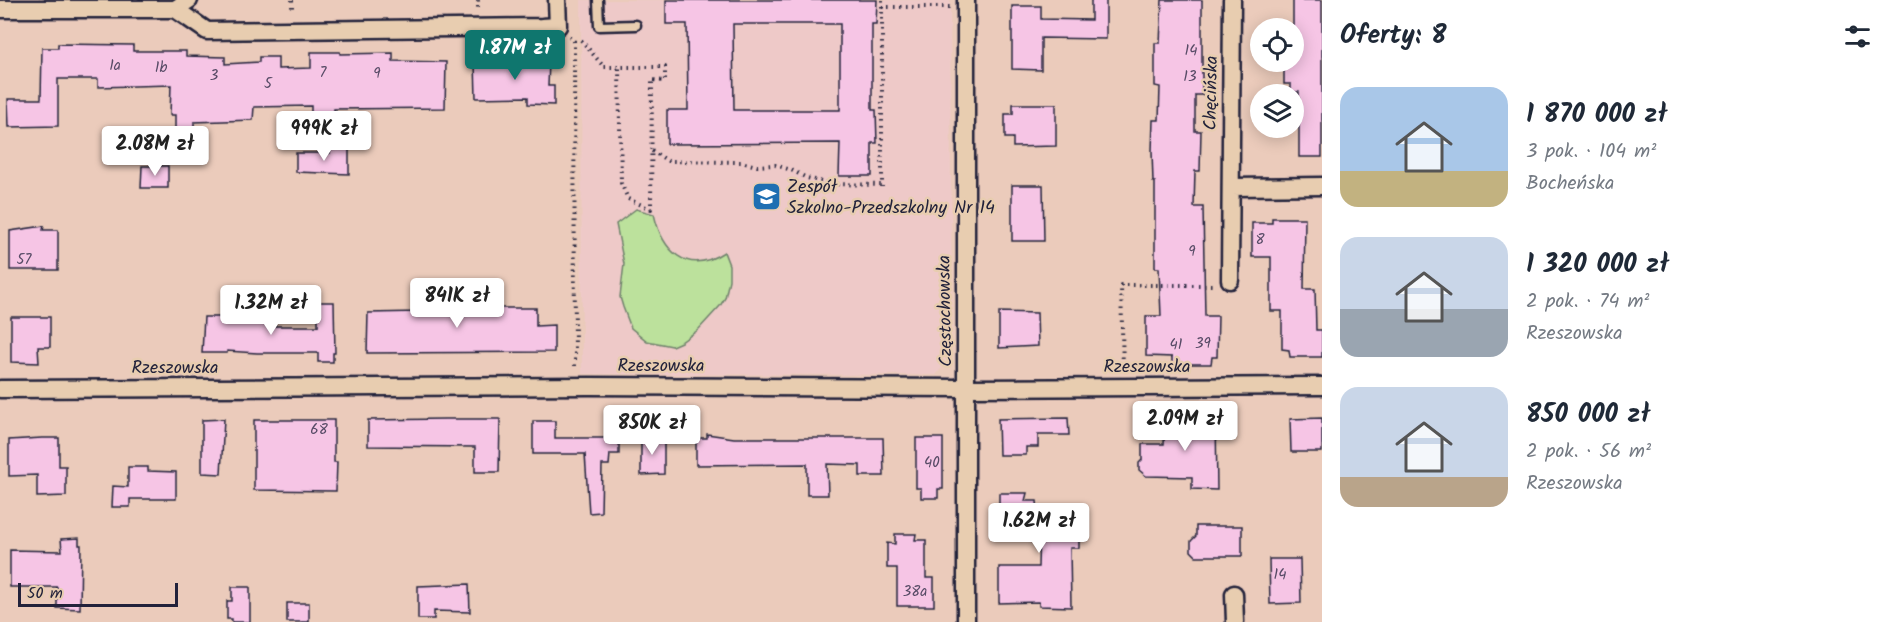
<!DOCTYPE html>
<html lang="pl">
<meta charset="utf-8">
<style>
body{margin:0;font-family:Kalam,sans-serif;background:#f6f6f7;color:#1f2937;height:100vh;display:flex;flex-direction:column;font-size:22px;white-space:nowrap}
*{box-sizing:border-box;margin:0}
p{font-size:20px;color:#747a83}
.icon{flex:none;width:33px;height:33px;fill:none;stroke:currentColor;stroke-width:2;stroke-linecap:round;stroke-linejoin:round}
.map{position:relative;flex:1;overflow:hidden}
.details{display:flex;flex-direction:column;background:#fff;width:570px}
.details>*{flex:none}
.controls{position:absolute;left:1250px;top:18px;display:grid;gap:12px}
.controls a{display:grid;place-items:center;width:54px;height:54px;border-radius:50%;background:#fff;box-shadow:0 3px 15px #0003;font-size:30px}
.scale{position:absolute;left:18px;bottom:15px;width:160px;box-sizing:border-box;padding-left:6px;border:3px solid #22223b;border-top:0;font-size:16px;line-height:21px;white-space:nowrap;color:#22223b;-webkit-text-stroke:4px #e8cdb0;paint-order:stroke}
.price{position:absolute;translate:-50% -51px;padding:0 14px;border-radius:6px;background:#fff;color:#222;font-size:20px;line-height:39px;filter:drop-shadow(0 2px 3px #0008)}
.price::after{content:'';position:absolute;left:50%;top:36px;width:18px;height:14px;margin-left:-9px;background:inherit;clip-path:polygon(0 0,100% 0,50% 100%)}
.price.selected{background:#0f766e;color:#fff}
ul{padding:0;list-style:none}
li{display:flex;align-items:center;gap:18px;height:150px;padding:0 18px}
li span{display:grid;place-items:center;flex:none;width:168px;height:120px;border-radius:18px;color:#555}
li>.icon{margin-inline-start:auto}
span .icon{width:72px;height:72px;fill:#fffc;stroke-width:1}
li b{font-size:26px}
h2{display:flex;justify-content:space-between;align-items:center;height:72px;padding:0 18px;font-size:26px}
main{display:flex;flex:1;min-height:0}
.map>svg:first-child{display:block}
.built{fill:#eec9c8}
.green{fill:#bce19c;stroke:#6f826c;stroke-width:1.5}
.building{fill:#f6c5e5;stroke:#22223b;stroke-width:1.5;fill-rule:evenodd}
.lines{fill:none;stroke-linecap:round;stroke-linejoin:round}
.lane-casing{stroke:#22223b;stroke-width:13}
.street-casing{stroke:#22223b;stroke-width:21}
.path{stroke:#22223b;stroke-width:4;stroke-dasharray:1.5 4.5;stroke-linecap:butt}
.lane{stroke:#e8cdb0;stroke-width:8}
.street{stroke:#e8cdb0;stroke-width:16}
.labels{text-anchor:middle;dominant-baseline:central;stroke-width:5;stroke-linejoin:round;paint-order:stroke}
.number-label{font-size:15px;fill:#574b66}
.street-label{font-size:18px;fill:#22223b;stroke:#e8cdb0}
.poi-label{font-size:18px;fill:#22223b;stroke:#e8cdb0;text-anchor:start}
</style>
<main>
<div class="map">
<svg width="1322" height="622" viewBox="0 0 1322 622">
<rect width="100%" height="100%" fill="#ebcbbb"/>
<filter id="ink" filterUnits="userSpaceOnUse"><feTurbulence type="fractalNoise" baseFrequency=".0167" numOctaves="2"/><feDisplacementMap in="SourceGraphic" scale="12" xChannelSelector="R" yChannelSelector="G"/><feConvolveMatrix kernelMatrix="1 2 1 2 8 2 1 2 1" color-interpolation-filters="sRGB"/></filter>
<g filter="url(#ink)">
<!-- built -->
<path class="built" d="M581,0H950L952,355L936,375L582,374Z"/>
<!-- green -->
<path class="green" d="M636,209L654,214C662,250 686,277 724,252L729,265V280L725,298L720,306L698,330L681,342L672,346L647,341L631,328L623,307L620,297L624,264L616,224Z"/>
<!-- building -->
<path class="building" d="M666,0H877L876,24H872V110H876L877,143H872V176H839L840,143L667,144V110H688L687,24H666ZM733,24H840V110H734Z
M1091,0H1106V39L1041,38V70L1012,69V6H1041V19L1091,20Z
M1162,0H1202V95H1195V131H1201L1200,171H1195L1194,207H1203L1205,316H1218L1217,357H1212L1211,364H1172V357L1146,356V316H1161L1159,268H1155V182H1153L1152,151L1153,120H1159L1160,87L1155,86V43H1160Z
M1293,0H1322V157H1299V92H1291V84H1284V63L1293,62Z
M58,44L133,45V51H186V56L225,57V64L259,62V57H278V69L311,68V52H340V54L393,53V61L446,62L445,108L334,109V121H311V106L254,107L253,120L194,122V135H175V115H170L171,85L98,87V79H58V126L9,127L8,99H41L42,48H58Z
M475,62H549L548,86H554V105L528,104V97L476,98Z
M1013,104H1056V146L1013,147V138H1005V114H1013Z
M330,149H349V174L296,172V153H330Z
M142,166H168V188H141Z
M1012,185H1043L1044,241H1012Z
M1272,218H1305L1304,289H1315L1316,330H1322V357H1290L1289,350L1282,349V311H1271V257H1252V223H1272Z
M44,226L43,230H58V270H10V231Z
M418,283H442V291H446V308H536V326L554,325V352L367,353L368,313L419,312Z
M318,302H334L335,353H333V362H318V353H257L227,351V353H202L204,317H251V320L275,319V326H318Z
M999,312L1037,313L1038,346L999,348Z
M11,317H50V347H38L39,363L11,362Z
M1216,417L1217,490L1192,489V477L1146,476L1139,470V463L1142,460V444H1164L1165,418Z
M1068,418L1069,435H1038V447H1026V455H999L998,419Z
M1322,418V452H1291L1290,419Z
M224,419L221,474L202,473V420Z
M445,419H500L499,472H475V447L368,446V420Z
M254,420H334V462H337L336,491L254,490Z
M533,421H555V438H619V454H610L609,465H602L601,512L589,513L585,454H533Z
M707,434L734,438H883L884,476H860V465L827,464L828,495H807V464L696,465V438H707Z
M42,438H59V466H66V496L37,497V475L9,476V440Z
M641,438H664V474L641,475Z
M916,438H943V489H938V498H921V488H916Z
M128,467H148V471L176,472V499H130V507H112L113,486L128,487Z
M999,493H1027L1025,501H1037L1038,512H1079V548H1070L1071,607L1039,606V602L999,603V567H1038L1039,529H999Z
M1196,526H1242V556H1196L1191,551V541L1196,536Z
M895,534H916L915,540H926V578H934V606H897V568H887V543L895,544Z
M79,538V545H81L80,609L57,608V587H10V550L62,551L61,539Z
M1269,559H1300L1301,603L1270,604Z
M469,584L470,612L434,611V619H418V586Z
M232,587H250V622H232V619H227V601H232Z
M287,603H309V622H287Z"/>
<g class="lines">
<defs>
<path id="lane" d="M598,0L599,26L636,25"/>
<path id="street" d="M966,0V622
M0,9H175L189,0
M175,9L207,31L542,27L558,26L557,0
M1231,187L1322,186
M1230,280L1232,0
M0,389L589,386L966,388L1322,386
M1234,594L1235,622"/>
</defs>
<!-- lane casing -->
<use href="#lane" class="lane-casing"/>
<!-- street casing -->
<use href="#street" class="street-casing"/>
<!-- path -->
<path class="path" d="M292,0V11
M478,0V11
M882,0V187
M882,7H950
M569,37L574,41L575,370
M581,40L604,67H665V81L652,80L651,209L628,199L621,183L619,67
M652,151L668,161L741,162L757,166L775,165L791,170L807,178L831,184L882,185
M1123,370L1121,285H1215"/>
<!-- lane -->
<use href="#lane" class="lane"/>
<!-- street -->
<use href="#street" class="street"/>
</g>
</g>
<!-- icons -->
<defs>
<symbol id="school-square" viewBox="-11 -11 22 22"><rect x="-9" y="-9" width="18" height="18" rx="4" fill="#1f6fb2" stroke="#e8cdb0"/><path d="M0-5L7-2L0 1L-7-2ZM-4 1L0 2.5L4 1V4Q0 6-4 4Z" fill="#fff"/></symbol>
</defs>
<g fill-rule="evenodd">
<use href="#school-square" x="750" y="180" width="33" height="33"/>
</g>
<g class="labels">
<!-- number labels -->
<g class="number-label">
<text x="1191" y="51">14</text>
<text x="115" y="66">1a</text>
<text x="161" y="68">1b</text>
<text x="323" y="73">7</text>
<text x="377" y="74">9</text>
<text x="214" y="76">3</text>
<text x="1190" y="77">13</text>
<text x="268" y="84">5</text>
<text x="1260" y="240">8</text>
<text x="1192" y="252">9</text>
<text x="24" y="260">57</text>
<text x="1203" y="344">39</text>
<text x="1176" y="345">41</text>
<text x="319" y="430">68</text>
<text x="932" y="463">40</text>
<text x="1280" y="575">14</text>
<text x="915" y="592">38a</text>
</g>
<!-- street labels -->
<g class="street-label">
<text transform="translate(1212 93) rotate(-89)">Chęcińska</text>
<text transform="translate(946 311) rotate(-91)">Częstochowska</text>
<text x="661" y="366">Rzeszowska</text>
<text x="1147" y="367">Rzeszowska</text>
<text x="175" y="368">Rzeszowska</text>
</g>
<!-- poi labels -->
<g class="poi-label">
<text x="787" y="187">Zespół<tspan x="787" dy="21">Szkolno-Przedszkolny Nr 14</tspan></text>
</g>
</g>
</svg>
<div class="controls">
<a><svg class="icon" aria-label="locate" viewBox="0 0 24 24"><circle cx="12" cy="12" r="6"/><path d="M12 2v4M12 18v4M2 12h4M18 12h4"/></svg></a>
<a><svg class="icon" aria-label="layers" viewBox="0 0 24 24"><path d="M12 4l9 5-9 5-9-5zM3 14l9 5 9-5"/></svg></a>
</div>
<div class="scale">50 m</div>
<b class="price selected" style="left:515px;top:81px">1.87M zł</b>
<b class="price" style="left:324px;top:162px">999K zł</b>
<b class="price" style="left:155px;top:177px">2.08M zł</b>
<b class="price" style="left:457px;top:329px">841K zł</b>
<b class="price" style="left:271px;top:336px">1.32M zł</b>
<b class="price" style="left:1185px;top:452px">2.09M zł</b>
<b class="price" style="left:652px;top:456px">850K zł</b>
<b class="price" style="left:1039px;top:554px">1.62M zł</b>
</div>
<section class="details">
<h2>Oferty: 8<svg class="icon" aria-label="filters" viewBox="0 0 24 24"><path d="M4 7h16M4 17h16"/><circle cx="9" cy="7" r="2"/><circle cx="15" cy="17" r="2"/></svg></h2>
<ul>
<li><span style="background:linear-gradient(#a9c7e8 70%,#c2b280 0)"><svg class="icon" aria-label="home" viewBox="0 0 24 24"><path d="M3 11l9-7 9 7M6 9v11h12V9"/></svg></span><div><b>1 870 000 zł</b><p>3 pok. · 104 m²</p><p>Bocheńska</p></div></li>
<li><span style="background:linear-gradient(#c9d6e8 60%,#9aa5b1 0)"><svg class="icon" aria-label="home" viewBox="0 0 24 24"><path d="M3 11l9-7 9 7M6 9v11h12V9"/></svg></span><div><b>1 320 000 zł</b><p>2 pok. · 74 m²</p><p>Rzeszowska</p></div></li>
<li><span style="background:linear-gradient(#c9d6e8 75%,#b9a48a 0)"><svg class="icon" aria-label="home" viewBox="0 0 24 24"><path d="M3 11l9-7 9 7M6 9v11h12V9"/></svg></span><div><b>850 000 zł</b><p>2 pok. · 56 m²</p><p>Rzeszowska</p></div></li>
</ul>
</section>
</main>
